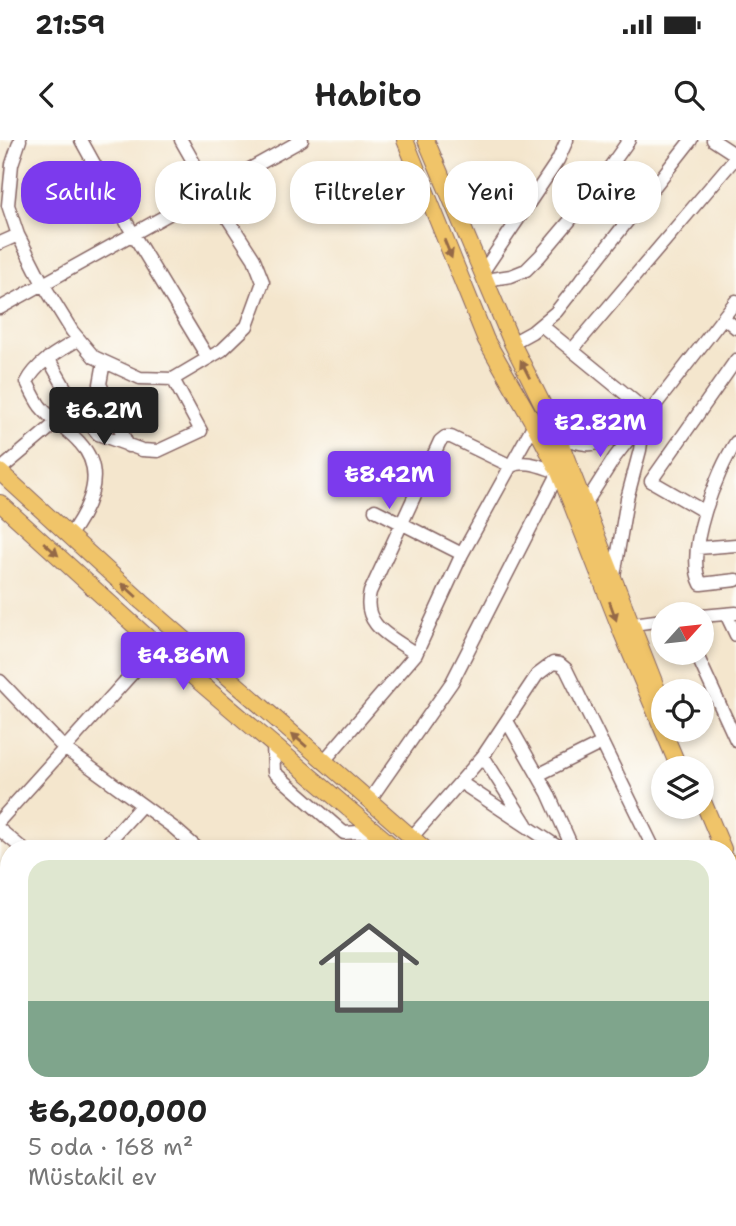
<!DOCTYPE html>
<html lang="tr">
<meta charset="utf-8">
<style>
body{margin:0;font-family:"Shantell Sans",sans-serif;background:#f6f6f6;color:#222;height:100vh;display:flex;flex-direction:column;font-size:26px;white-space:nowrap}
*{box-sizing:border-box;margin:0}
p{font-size:23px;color:#767676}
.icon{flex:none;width:38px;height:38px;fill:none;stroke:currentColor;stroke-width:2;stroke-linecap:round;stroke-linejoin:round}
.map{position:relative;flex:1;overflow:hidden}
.panel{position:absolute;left:0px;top:700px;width:737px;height:387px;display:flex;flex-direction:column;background:#fff;border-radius:28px 28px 0 0;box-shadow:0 4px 10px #0003}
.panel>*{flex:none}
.hud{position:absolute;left:21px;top:21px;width:695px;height:63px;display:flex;gap:14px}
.needle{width:46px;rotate:63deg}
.controls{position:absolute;left:651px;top:462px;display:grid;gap:14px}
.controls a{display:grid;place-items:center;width:63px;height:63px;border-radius:50%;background:#fff;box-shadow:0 4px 10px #0003;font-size:35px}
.price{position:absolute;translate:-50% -60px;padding:0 16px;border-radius:7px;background:#7c3aed;color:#fff;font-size:23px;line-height:46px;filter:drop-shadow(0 2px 4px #0008)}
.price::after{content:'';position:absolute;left:50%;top:42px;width:21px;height:16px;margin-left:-10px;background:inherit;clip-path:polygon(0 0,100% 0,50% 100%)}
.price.on{background:#222;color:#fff}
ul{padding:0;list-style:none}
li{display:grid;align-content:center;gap:14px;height:371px;padding:0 28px}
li+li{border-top:2px solid #e0e0e0}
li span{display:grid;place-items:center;height:217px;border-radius:21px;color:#555}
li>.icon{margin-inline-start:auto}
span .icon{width:126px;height:126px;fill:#fffc;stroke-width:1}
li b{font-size:30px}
.tag{padding:0 24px;border-radius:28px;background:#fff;box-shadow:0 4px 10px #0003;font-size:24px;line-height:63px}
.tag.on{background:#7c3aed;color:#fff}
.status{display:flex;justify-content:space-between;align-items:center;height:49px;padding:0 35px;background:#fff;direction:ltr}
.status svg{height:19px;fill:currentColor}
header{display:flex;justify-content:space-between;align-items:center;height:91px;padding:0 28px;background:#fff;font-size:32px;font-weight:600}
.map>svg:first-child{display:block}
.green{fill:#91d38c;stroke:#6e795c;stroke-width:2}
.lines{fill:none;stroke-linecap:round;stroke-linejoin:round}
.minor-casing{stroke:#866564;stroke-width:15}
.major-casing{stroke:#866564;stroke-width:18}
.minor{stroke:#fff;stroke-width:12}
.major{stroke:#f0c469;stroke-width:16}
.oneway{fill:#956947}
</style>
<div class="status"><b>21:59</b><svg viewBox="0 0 49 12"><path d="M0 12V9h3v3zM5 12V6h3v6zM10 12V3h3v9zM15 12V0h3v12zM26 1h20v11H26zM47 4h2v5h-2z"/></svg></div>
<header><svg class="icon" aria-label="back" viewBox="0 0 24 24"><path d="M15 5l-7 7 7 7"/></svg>Habito<svg class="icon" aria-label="search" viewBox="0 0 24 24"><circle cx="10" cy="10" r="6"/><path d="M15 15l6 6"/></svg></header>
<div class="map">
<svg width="736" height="1086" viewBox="0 0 736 1086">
<rect width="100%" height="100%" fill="#fdfcf7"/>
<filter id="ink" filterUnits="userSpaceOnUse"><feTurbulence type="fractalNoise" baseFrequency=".0143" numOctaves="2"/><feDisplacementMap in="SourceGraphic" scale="14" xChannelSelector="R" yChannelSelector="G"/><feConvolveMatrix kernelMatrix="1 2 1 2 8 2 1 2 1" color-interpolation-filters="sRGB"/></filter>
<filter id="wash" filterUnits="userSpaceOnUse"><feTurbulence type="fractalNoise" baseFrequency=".00686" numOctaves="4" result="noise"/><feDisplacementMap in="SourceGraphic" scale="28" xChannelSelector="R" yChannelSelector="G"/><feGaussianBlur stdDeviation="1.57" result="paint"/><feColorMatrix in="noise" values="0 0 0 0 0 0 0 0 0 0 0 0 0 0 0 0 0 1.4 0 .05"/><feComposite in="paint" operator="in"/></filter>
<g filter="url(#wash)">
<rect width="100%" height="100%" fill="#f4e6cd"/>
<!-- green -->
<path class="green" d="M728,868H736V939L728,933Z
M677,1078H727L731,1086H682Z"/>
</g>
<g filter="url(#ink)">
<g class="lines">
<defs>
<path id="minor" d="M20,0L12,24L8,65L18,95L43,144L72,191L94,217L140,238L173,239L222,210L247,186L263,142L254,119L210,51L181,0
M81,0L133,94L208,218
M713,0L736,15
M0,103L18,95
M482,133L558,20L567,0
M485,140L511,136L526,130L540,116L583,65L629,0
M0,168L302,0
M724,178L736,188
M541,185L650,274
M512,203L532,192L556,172L691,0
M572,210L736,17
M48,218L76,267L98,294L142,310L158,311L201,291L173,239
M104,222L100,244L128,306
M552,299C564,297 574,303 586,304C604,306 625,291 640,283
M736,302C717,331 684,412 701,444L736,440
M0,330L57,282
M582,369L615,317L736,161
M375,370L462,414
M705,372L651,341L736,220
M69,396C89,369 107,332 80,303C68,289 51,280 40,266C35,259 31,250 27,242C38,221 60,211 79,199
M698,408L736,405
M614,436L627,359L640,310L644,282
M726,474L736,495
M702,476L736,473
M633,484L663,480
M696,513L736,600
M416,514C392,497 361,486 370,452L440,301L445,297H451L511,326C528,318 545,329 562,333
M0,541L64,608L174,688L198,709
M507,581L548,653L573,709
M273,604L274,632L344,693L375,691
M483,616L526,684
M323,622L416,514L462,414L534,284
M538,635L602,603
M460,642L561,709
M369,661L452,542L559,332
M0,680L157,506
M0,690L23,709
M411,698L483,616L537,535L553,523L560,524L566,529L654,709
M102,709L142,665
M0,843L9,829
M728,943L736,948
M0,1003L9,1023
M0,1056L9,1047
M728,1056L736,1073
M32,1078L35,1086
M96,1078L103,1086
M176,1078L183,1086
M470,1078L478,1086
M514,1078L516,1086
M241,1086L249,1078
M337,1086L347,1078
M441,1086L448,1078
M554,1086L564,1078"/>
<path id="major" d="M405,0L486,200L534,284L559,332L622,493L679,628
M426,0L512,203L554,287L662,562
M0,332L142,462L425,709
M0,363L157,506L396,709
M702,659L723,709
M728,721L736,740
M728,749L736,773
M736,818V828
M728,853L736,849"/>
</defs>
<!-- minor casing -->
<use href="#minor" class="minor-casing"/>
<!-- major casing -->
<use href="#major" class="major-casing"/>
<!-- minor -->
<use href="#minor" class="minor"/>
<!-- major -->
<use href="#major" class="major"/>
</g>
<!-- one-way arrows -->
<defs><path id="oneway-solid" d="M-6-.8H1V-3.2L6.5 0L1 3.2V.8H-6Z" transform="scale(1.75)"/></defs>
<g class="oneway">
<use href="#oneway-solid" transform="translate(448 109) rotate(68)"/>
<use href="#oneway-solid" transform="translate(525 229) rotate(-117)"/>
<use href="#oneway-solid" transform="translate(51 409) rotate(42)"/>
<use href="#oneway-solid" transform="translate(129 450) rotate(-138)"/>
<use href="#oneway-solid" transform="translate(613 471) rotate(70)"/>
<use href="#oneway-solid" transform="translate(299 600) rotate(-139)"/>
</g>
</g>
</svg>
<div class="controls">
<a><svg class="needle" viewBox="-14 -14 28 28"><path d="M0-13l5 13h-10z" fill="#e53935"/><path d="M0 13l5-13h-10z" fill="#767676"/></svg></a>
<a><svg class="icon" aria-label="locate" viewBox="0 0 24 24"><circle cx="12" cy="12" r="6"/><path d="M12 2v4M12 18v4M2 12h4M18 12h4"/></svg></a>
<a><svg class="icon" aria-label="layers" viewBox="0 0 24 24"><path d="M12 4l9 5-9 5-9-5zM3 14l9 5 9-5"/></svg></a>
</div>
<b class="price on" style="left:104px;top:307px">₺6.2M</b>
<b class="price" style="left:600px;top:319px">₺2.82M</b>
<b class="price" style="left:389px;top:371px">₺8.42M</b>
<b class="price" style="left:183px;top:552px">₺4.86M</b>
<div class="hud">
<a class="tag on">Satılık</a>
<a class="tag">Kiralık</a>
<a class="tag">Filtreler</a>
<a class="tag">Yeni</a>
<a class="tag">Daire</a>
</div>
<section class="panel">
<ul>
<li><span style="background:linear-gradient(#dfe7d0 65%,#7fa58c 0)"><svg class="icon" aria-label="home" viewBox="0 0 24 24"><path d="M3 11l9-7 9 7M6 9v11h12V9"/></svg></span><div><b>₺6,200,000</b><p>5 oda · 168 m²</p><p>Müstakil ev</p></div></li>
</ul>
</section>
</div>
